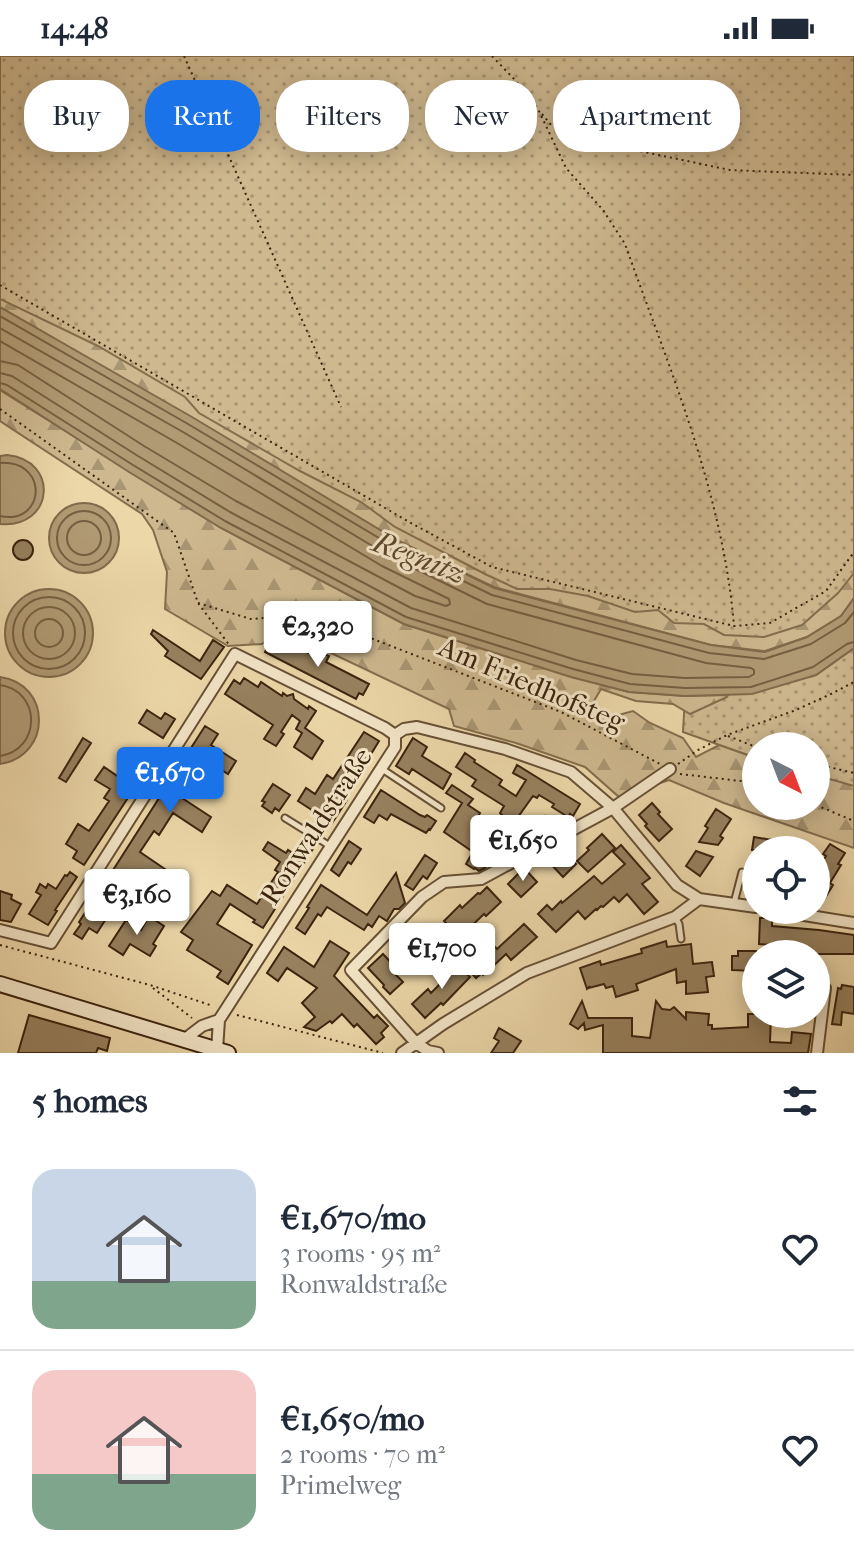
<!DOCTYPE html>
<meta charset="utf-8">
<style>
body{margin:0;font-family:"IM FELL French Canon",serif;background:#f2f2f3;color:#1f2937;height:100vh;display:flex;flex-direction:column;font-size:30px;white-space:nowrap}
*{box-sizing:border-box;margin:0}
p{font-size:26px;color:#747a83}
.icon{flex:none;width:44px;height:44px;fill:none;stroke:currentColor;stroke-width:2;stroke-linecap:round;stroke-linejoin:round}
.map{position:relative;height:997px;overflow:hidden}
.sheet{display:flex;flex-direction:column;background:#fff;flex:1}
.sheet>*{flex:none}
.banner{position:absolute;left:24px;top:24px;width:806px;height:72px;display:flex;gap:16px}
.needle{width:52px;rotate:138deg}
.fabs{position:absolute;left:742px;top:676px;display:grid;gap:16px}
.fabs a{display:grid;place-items:center;width:88px;height:88px;border-radius:50%;background:#fff;box-shadow:0 4px 20px #0003;font-size:40px}
.price{position:absolute;translate:-50% -68px;padding:0 18px;border-radius:8px;background:#fff;color:#222;font-size:26px;line-height:52px;filter:drop-shadow(0 2px 4px #0008)}
.price::after{content:'';position:absolute;left:50%;top:48px;width:24px;height:18px;margin-left:-12px;background:inherit;clip-path:polygon(0 0,100% 0,50% 100%)}
.price.current{background:#1a73e8;color:#fff}
ul{padding:0;list-style:none}
li{display:flex;align-items:center;gap:24px;height:200px;padding:0 32px}
li+li{border-top:2px solid #e0e1e3}
li span{display:grid;place-items:center;flex:none;width:224px;height:160px;border-radius:24px;color:#555}
li>.icon{margin-inline-start:auto}
span .icon{width:96px;height:96px;fill:#fffc;stroke-width:1}
li b{font-size:34px}
h2{display:flex;justify-content:space-between;align-items:center;height:96px;padding:0 32px;font-size:34px}
.chip{padding:0 28px;border-radius:32px;background:#fff;box-shadow:0 4px 20px #0003;font-size:28px;line-height:72px}
.chip.current{background:#1a73e8;color:#fff}
.status{display:flex;justify-content:space-between;align-items:center;height:56px;padding:0 40px;background:#fff;direction:ltr}
.status svg{height:22px;fill:currentColor}
.map>svg:first-child{display:block}
.grass{fill:url(#grass-dots);stroke:#846e4e;stroke-width:2}
.forest{fill:url(#forest-firs);stroke:#846e4e;stroke-width:2}
.water{fill:#b09a74;stroke:#816a4b;stroke-width:2}
.lines{fill:none;stroke-linecap:round;stroke-linejoin:round}
.shore{stroke:#765e41;stroke-width:2}
.building{fill:#97815f;stroke:#3b230e;stroke-width:2}
.lane-casing{stroke:#675035;stroke-width:9}
.street-casing{stroke:#675035;stroke-width:14}
.secondary-casing{stroke:#3b230e;stroke-width:18}
.path{stroke:#3b230e;stroke-width:2;stroke-dasharray:2 4;stroke-linecap:butt}
.lane{stroke:#f3e5c7;stroke-width:5}
.street{stroke:#f3e5c7;stroke-width:10}
.secondary{stroke:#f3e5c7;stroke-width:14}
.labels{text-anchor:middle;dominant-baseline:central;stroke-width:6;stroke-linejoin:round;paint-order:stroke}
.street-label{font-size:28px;fill:#3b230e;stroke:#f3e5c7}
.water-label{font-size:30px;font-style:italic;fill:#5e472d;stroke:#f3e5c7}
</style>
<div class="status"><b>14:48</b><svg viewBox="0 0 49 12"><path d="M0 12V9h3v3zM5 12V6h3v6zM10 12V3h3v9zM15 12V0h3v12zM26 1h20v11H26zM47 4h2v5h-2z"/></svg></div>
<div class="map">
<svg width="854" height="997" viewBox="0 0 854 997">
<defs>
<pattern id="grass-dots" width="8" height="8" patternUnits="userSpaceOnUse" patternTransform="scale(2)"><rect width="8" height="8" fill="#ceb88f"/><path d="M2 2h.1M6 6h.1" fill="none" stroke="#a89573" stroke-width="1.8" stroke-linecap="round"/></pattern>
<pattern id="forest-firs" width="22" height="20" patternUnits="userSpaceOnUse" patternTransform="scale(2)"><rect width="22" height="20" fill="#ceb88f"/><path d="M5 1l3.5 6h-7zM16 11l3.5 6h-7z" fill="#a89573"/></pattern>
</defs>
<rect width="100%" height="100%" fill="#ecd7a9"/>
<filter id="stains"><feTurbulence type="fractalNoise" baseFrequency=".0025" numOctaves="4"/><feColorMatrix values="0 0 0 0 .2 0 0 0 0 .09 0 0 0 0 .02 0 0 0 .5 -.17"/></filter>
<radialGradient id="worn" r=".72"><stop offset=".6" stop-color="#630" stop-opacity="0"/><stop offset="1" stop-color="#630" stop-opacity=".3"/></radialGradient>
<!-- grass -->
<path class="grass" d="M0,0H854V542L807,581L765,596L711,589L494,532L397,484L0,251Z
M854,592V736L816,723V690H756V702L683,676L685,640L816,619Z"/>
<!-- forest -->
<path class="forest" d="M0,243L98,290L185,341L199,357L300,415L361,446L395,471L485,518L517,533H550L588,540L635,556L658,554L674,567L704,568L724,579L764,581L802,569L838,537L854,517V542L841,560L807,581L765,595L711,589L494,531L397,485L0,251Z
M0,334L221,472L404,568L572,621L629,636L685,640L728,639L727,641L690,658L673,648L636,645L601,633L594,645L607,662L633,655L650,667L683,682L696,701L719,689L756,702V750H816V719L854,730V792L724,747L669,724L619,741L585,711L516,687L454,670L449,653L308,586L291,588L270,582L262,588L228,590L165,553L167,516L153,474L142,458L0,365Z"/>
<!-- water -->
<path class="water" d="M0,251L192,361L397,484L494,532L711,589L765,596L807,581L841,560L854,542V592L816,619L752,638L685,640L629,636L571,621L404,568L221,472L129,416L0,333Z
M7,399C60,404 54,473 0,468V400Z
M49 482a35 35 0 1 1 70 0a35 35 0 1 1-70 0Z
M5 577a44 44 0 1 1 88 0a44 44 0 1 1-88 0Z
M0,621C52,628 52,700 0,708Z"/>
<g class="lines">
<!-- shore -->
<path class="shore" d="M0,260L188,368L394,491L492,539L709,597L764,603L811,588L845,567L854,556
M0,272L183,376L389,500L487,548L706,607L751,612L754,614V618L749,621L685,622L632,618L576,604L411,552L230,456L138,400L12,320L0,317
M0,285L177,387L382,510L449,543L450,548L446,550L415,540L236,445L144,390L18,309L0,305
M0,327L7,329L133,409L225,465L406,561L573,613L630,628L685,632L751,631L813,611L847,588L854,586
M0,407C44,404 46,456 13,461C9,461 4,461 0,460
M57 482a27 27 0 1 1 54 0a27 27 0 1 1-54 0Z
M67 482a17 17 0 1 1 34 0a17 17 0 1 1-34 0Z
M13 577a36 36 0 1 1 72 0a36 36 0 1 1-72 0Z
M23 577a26 26 0 1 1 52 0a26 26 0 1 1-52 0Z
M35 577a14 14 0 1 1 28 0a14 14 0 1 1-28 0Z
M0,629C42,635 41,694 0,700"/>
</g>
<!-- building -->
<path class="building" d="M13 494a10 10 0 1 1 20 0a10 10 0 1 1-20 0Z
M153,574L200,605L213,584L224,591L201,623L165,600L168,595L151,578Z
M272,582L298,596L300,593L317,601L319,596L329,600L326,606L369,628L363,639L359,637L356,643L265,596Z
M244,622L258,631L261,626L282,640L283,637L287,640L293,638L294,643L308,653L309,650L316,655L305,672L323,685L312,703L294,691L302,677L296,673L300,665L292,659L281,676L284,678L276,690L264,683L273,669L225,638L234,624L240,628Z
M147,654L161,663L165,657L175,663L163,682L139,667Z
M205,670L218,678L211,689L236,705L228,718L200,700L182,727L189,732L182,742L211,761L202,776L173,757L159,779L154,775L140,796L178,822L171,834L141,814L126,835L108,822Z
M364,676L379,685L354,726L351,723L340,740L347,744L332,767L298,745L306,732L315,738L327,719L333,723Z
M83,682L91,687L66,726L59,722Z
M413,682L427,691L422,700L451,718L443,733L412,713L409,718L396,710Z
M146,693L156,699L84,809L73,802L77,795L66,788L78,768L89,775L109,745L104,742L110,733L95,724L104,711L126,726Z
M465,697L475,704L474,706L502,724L499,729L516,740L526,724L513,717L517,709L580,748L573,760L570,758L568,761L552,751L554,748L539,739L537,742L533,740L493,796L495,797L485,812L479,815L475,812L474,813L466,808L473,796L444,776L462,747L446,737L452,729L473,743L468,749L480,757L476,764L492,774L502,759L500,757L504,750L472,730L476,724L456,711Z
M273,728L290,739L279,755L275,752L272,757L262,750L265,746L262,745Z
M381,734L420,759L425,761L427,759L436,765L430,774L429,773L426,777L391,758L387,764L379,759L374,767L364,761Z
M652,747L660,756L658,758L672,773L659,785L645,770L647,768L639,759Z
M716,753L731,763L720,780L723,782L718,789L699,786L708,772L705,770Z
M545,760L550,769L529,781L532,786L523,791L515,778Z
M602,778L615,792L588,816L577,805L589,794L587,792Z
M305,781L316,788L263,872L253,866L255,864L230,848L217,868L252,889L228,928L217,921L221,915L187,894L193,884L181,876L212,835L220,840L227,829L257,848L278,816L275,814L280,806L263,794L268,786L286,797L288,794L294,798Z
M754,781L802,789V794H752Z
M349,785L361,793L351,808L348,806L339,820L331,814Z
M830,788L845,797L838,808L841,809L830,827L833,829L822,847L816,843V815L826,800L823,798Z
M621,789L650,822L642,828L658,846L644,858L627,838L619,846L614,841L603,851L601,850L597,854L596,853L585,863L578,855L556,876L538,858L547,849L552,854L561,845L562,847L594,820L602,828L625,808L613,796Z
M562,793L576,808L563,821L549,806Z
M696,795L713,801L700,820L686,810Z
M425,799L437,807L427,823L423,820L413,834L405,829Z
M524,812L537,826L521,841L508,828Z
M70,816L77,821L55,854L57,855L48,869L29,858L41,839L36,836L40,828L46,832L48,828L56,833L65,819L67,820Z
M396,817L405,847L399,853H394L387,865L379,860L372,871L368,868L364,874L327,851L321,860L318,858L305,878L296,872L309,852L307,851L321,829L367,859Z
M487,831L501,846L486,860L484,858L460,881L444,865L460,849L462,852L478,837L480,838Z
M0,835L12,839L11,843L21,848L11,866L0,864Z
M94,843L111,855L97,877L89,872L82,883L74,878L81,868L79,866Z
M149,860L164,870L153,888L156,890L150,900L130,888L123,899L109,890L126,864L141,874Z
M760,862H772V870L819,874L854,879V898H809V892L759,888Z
M524,868L537,881L511,904L506,898L488,915L483,919L482,917L476,922L468,913L478,903L477,902L492,888L497,893Z
M427,872L440,885L426,899L432,905L423,913L411,901L419,894L412,887Z
M330,885L349,897L334,920L374,962L377,959L388,970L381,977L384,981L376,988L357,968L354,971L342,958L332,967L330,965L316,975L304,971L315,961L302,947L317,932L287,912L278,925L267,917L284,891L314,911Z
M666,885L667,891L691,888L693,908L712,906L714,920L706,921L708,936L686,938V925L677,927L676,913L636,928L638,934L616,941L613,930L606,932L604,928L589,932L590,930L587,933L580,912L600,905L601,909L642,897L641,893Z
M738,895H756V915L732,914V900H738Z
M383,898L399,915L396,919L403,926L390,938L383,931L384,929L368,912Z
M456,907L470,921L443,949L441,947L425,962L412,948L428,933L431,937L444,924L441,921Z
M842,929L854,931V958L842,956L841,969L832,968L838,932L841,933Z
M582,945L588,962H632V980L650,982L656,945L662,953L670,954L674,951L686,963V956L709,958L708,969H712V973L748,971V958H771L770,986L791,987L792,976L811,978L808,997H603V969L585,974L584,967L578,973L570,968Z
M29,959L110,982L107,995L98,992L96,997H18Z
M499,972L521,985L513,997H491L499,985L494,982Z"/>
<g class="lines">
<defs>
<path id="lane" d="M382,713L441,752
M285,762L330,790
M734,847L742,816
M675,861L679,868L681,883"/>
<path id="street" d="M395,679L404,673L417,671L505,693L571,716L613,752L677,829L699,843
M773,854L854,867
M0,874L51,887L235,598L385,672L395,679V691L219,964L217,994
M185,983L202,970L219,964
M402,997L443,968L527,917L675,861L699,843L756,851
M438,997L428,995L416,987L351,914L422,841L444,826L481,823L613,752L670,713
M817,997L825,932"/>
<path id="secondary" d="M0,928L228,997"/>
</defs>
<!-- lane casing -->
<use href="#lane" class="lane-casing"/>
<!-- street casing -->
<use href="#street" class="street-casing"/>
<!-- secondary casing -->
<use href="#secondary" class="secondary-casing"/>
<!-- path -->
<path class="path" d="M184,0L341,351
M492,0L515,24L538,53L566,112L603,154L625,188C669,312 723,437 734,570L770,567L826,535L854,496
M542,58L552,70L587,84L730,114L854,119
M0,229L411,467L492,511L734,570
M0,353L174,477L198,547L230,590
M198,547L251,563L289,560L324,564L561,656L660,708
M728,680L756,691
M678,708L698,694L727,679L796,654L833,637L854,626
M816,708L854,717
M680,718L741,725L756,729
M816,749L854,765
M0,889L150,929L213,950
M153,932L192,962
M237,959L383,997"/>
<!-- lane -->
<use href="#lane" class="lane"/>
<!-- street -->
<use href="#street" class="street"/>
<!-- secondary -->
<use href="#secondary" class="secondary"/>
</g>
<g class="labels">
<!-- street labels -->
<g class="street-label">
<text transform="translate(532 628) rotate(23)">Am Friedhofsteg</text>
<text transform="translate(316 770) rotate(-57)">Ronwaldstraße</text>
</g>
<!-- water labels -->
<g class="water-label">
<text transform="translate(419 502) rotate(21)">Regnitz</text>
</g>
</g>
<rect width="100%" height="100%" filter="url(#stains)"/>
<rect width="100%" height="100%" fill="url(#worn)"/>
</svg>
<div class="fabs">
<a><svg class="needle" viewBox="-14 -14 28 28"><path d="M0-13l5 13h-10z" fill="#e53935"/><path d="M0 13l5-13h-10z" fill="#747a83"/></svg></a>
<a><svg class="icon" aria-label="locate" viewBox="0 0 24 24"><circle cx="12" cy="12" r="6"/><path d="M12 2v4M12 18v4M2 12h4M18 12h4"/></svg></a>
<a><svg class="icon" aria-label="layers" viewBox="0 0 24 24"><path d="M12 4l9 5-9 5-9-5zM3 14l9 5 9-5"/></svg></a>
</div>
<b class="price" style="left:318px;top:613px">€2,320</b>
<b class="price current" style="left:170px;top:759px">€1,670</b>
<b class="price" style="left:523px;top:827px">€1,650</b>
<b class="price" style="left:137px;top:881px">€3,160</b>
<b class="price" style="left:442px;top:935px">€1,700</b>
<div class="banner">
<a class="chip">Buy</a>
<a class="chip current">Rent</a>
<a class="chip">Filters</a>
<a class="chip">New</a>
<a class="chip">Apartment</a>
</div>
</div>
<section class="sheet">
<h2>5 homes<svg class="icon" aria-label="filters" viewBox="0 0 24 24"><path d="M4 7h16M4 17h16"/><circle cx="9" cy="7" r="2"/><circle cx="15" cy="17" r="2"/></svg></h2>
<ul>
<li><span style="background:linear-gradient(#c9d6e8 70%,#7fa58c 0)"><svg class="icon" aria-label="home" viewBox="0 0 24 24"><path d="M3 11l9-7 9 7M6 9v11h12V9"/></svg></span><div><b>€1,670/mo</b><p>3 rooms · 95 m²</p><p>Ronwaldstraße</p></div><svg class="icon" aria-label="heart" viewBox="0 0 24 24"><path d="M12 20l-8-8c-3-5 5-10 8-4 3-6 11-1 8 4z"/></svg></li>
<li><span style="background:linear-gradient(#f6c9c9 65%,#7fa58c 0)"><svg class="icon" aria-label="home" viewBox="0 0 24 24"><path d="M3 11l9-7 9 7M6 9v11h12V9"/></svg></span><div><b>€1,650/mo</b><p>2 rooms · 70 m²</p><p>Primelweg</p></div><svg class="icon" aria-label="heart" viewBox="0 0 24 24"><path d="M12 20l-8-8c-3-5 5-10 8-4 3-6 11-1 8 4z"/></svg></li>
</ul>
</section>
